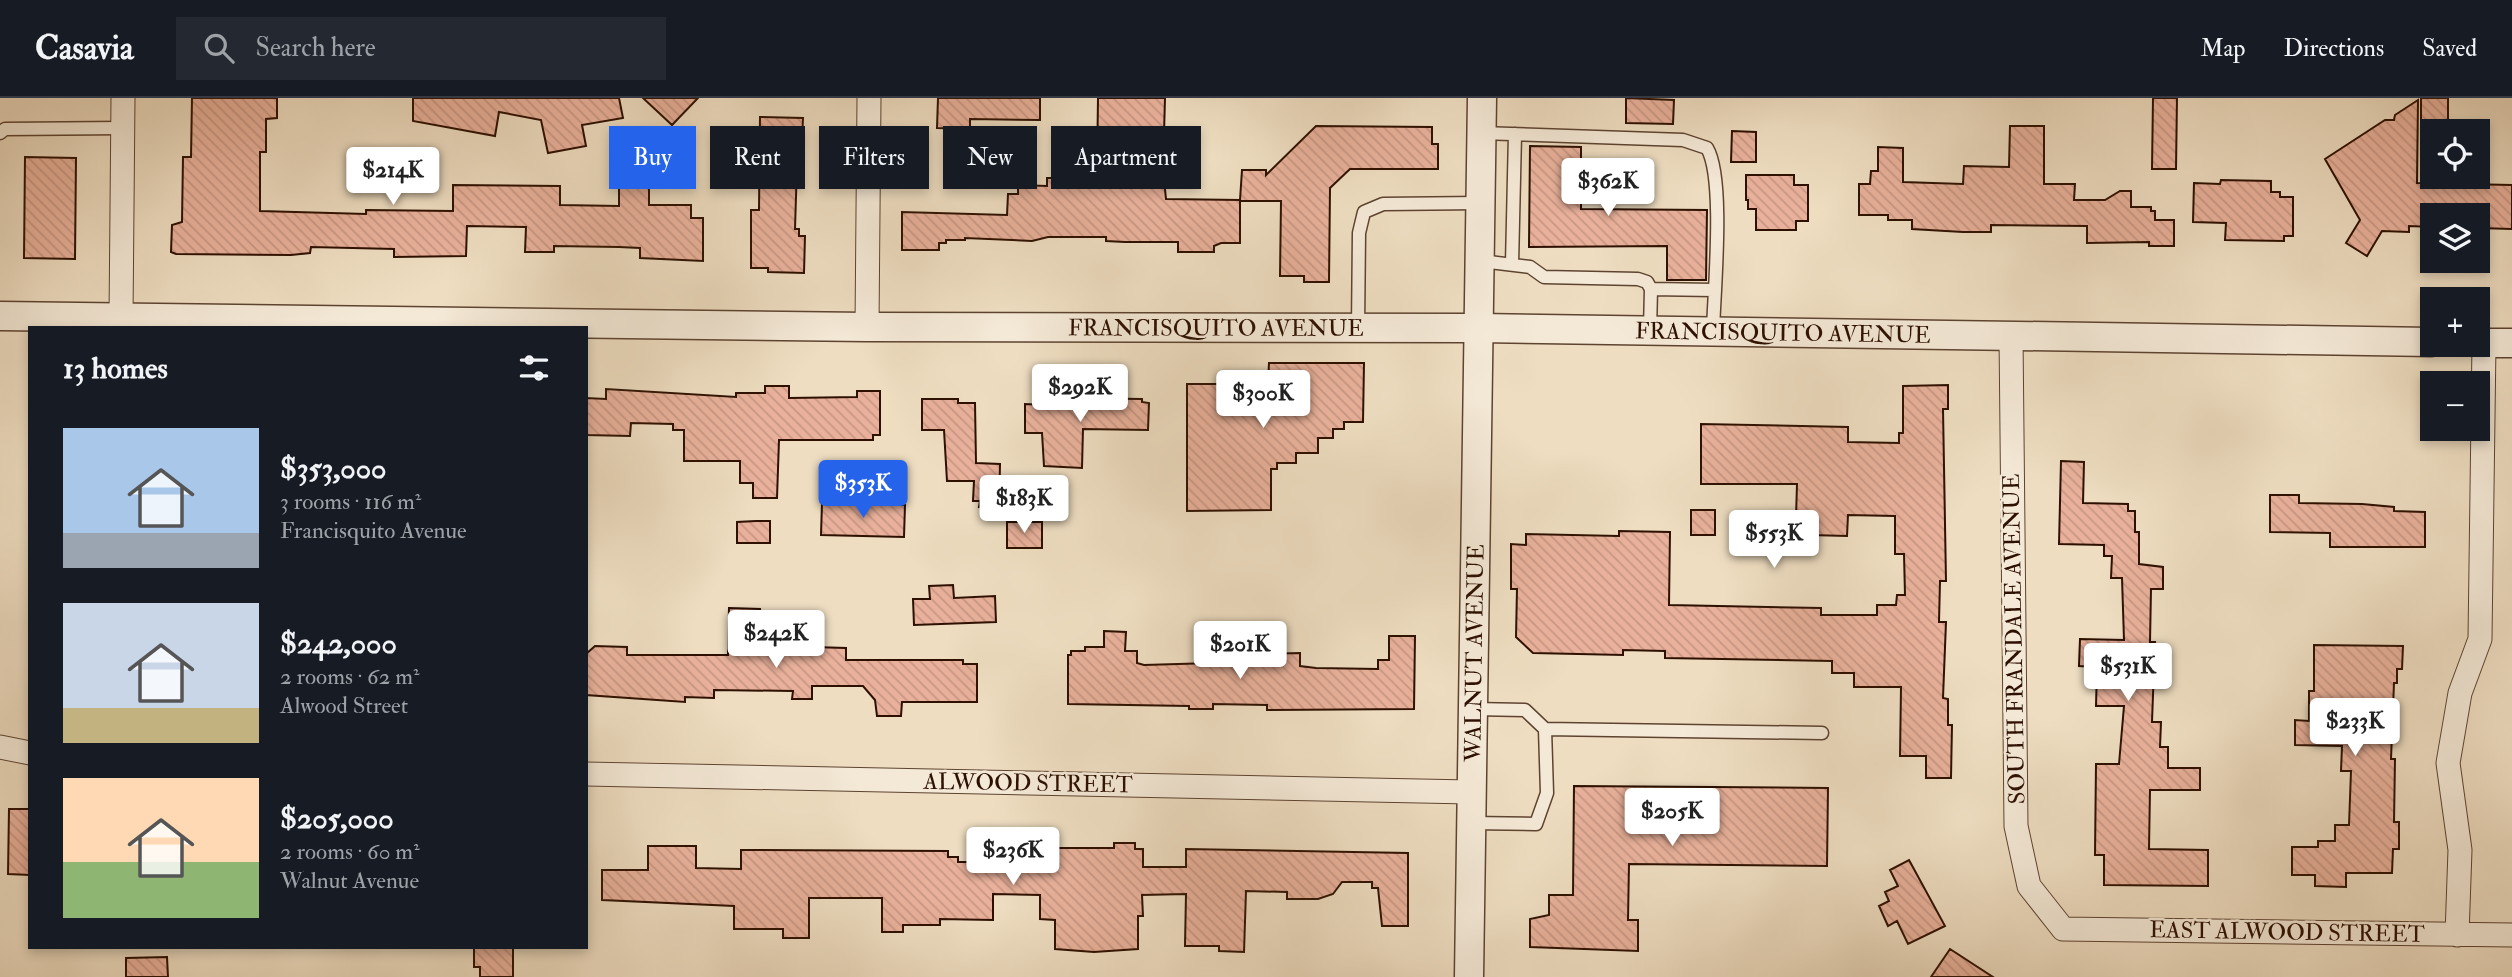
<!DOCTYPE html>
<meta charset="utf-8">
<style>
body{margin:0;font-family:"IM FELL Double Pica",serif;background:#242831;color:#f1f3f6;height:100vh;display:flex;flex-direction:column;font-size:26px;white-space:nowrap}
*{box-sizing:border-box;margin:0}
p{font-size:23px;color:#9ea1a6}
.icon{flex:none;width:38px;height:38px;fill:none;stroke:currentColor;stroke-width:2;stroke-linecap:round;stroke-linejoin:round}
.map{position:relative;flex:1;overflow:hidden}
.panel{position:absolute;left:28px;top:228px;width:560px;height:623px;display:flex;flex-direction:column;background:#171b24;border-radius:0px;box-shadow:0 4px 10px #0003}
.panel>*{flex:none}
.guide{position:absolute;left:609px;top:28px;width:665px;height:63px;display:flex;gap:14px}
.fabs{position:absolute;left:2420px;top:21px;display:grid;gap:14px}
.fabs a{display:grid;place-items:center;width:70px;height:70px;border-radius:0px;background:#171b24;box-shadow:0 4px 10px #0003;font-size:35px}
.price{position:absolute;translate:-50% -60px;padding:0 16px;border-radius:7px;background:#fff;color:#222;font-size:23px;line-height:46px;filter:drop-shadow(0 2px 4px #0008)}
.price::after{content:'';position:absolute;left:50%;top:42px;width:21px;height:16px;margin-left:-10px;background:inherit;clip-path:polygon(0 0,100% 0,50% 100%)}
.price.active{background:#2563eb;color:#fff}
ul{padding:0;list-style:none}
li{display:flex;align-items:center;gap:21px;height:175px;padding:0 35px}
li span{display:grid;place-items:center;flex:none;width:196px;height:140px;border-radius:0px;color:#555}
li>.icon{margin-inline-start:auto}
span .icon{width:84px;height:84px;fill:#fffc;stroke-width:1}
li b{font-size:30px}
h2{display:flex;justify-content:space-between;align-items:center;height:84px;padding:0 35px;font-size:30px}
.pill{padding:0 24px;border-radius:0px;background:#171b24;box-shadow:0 4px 10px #0003;font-size:24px;line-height:63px}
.pill.active{background:#2563eb;color:#fff}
header{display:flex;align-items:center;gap:42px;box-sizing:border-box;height:98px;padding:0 35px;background:#171b24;border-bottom:2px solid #363941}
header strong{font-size:33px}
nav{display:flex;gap:38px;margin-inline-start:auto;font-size:24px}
.search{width:490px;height:63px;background:#242831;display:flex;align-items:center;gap:18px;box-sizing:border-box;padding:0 24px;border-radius:0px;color:#9ea1a6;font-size:26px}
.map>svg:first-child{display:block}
.building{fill:url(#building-back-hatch);stroke:#2d1000;stroke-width:2}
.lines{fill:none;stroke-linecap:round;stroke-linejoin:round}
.service-casing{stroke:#5d4330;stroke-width:15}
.minor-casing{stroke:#5d4330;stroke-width:25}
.tertiary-casing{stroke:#5d4330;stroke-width:31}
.service{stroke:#f4e9d7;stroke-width:12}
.minor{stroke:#f4e9d7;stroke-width:23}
.tertiary{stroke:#f4e9d7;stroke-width:28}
.labels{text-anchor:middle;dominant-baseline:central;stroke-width:5;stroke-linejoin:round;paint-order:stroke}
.street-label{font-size:23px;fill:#2d1000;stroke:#f4e9d7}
</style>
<header>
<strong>Casavia</strong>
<div class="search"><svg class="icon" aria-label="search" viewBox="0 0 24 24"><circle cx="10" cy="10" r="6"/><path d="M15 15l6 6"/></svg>Search here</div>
<nav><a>Map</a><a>Directions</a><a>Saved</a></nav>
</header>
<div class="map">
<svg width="2512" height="879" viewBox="0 0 2512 879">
<defs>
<pattern id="building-back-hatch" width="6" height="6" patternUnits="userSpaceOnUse" patternTransform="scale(1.75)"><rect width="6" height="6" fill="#e9b19b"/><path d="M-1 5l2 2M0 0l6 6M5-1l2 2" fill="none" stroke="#c89784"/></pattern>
</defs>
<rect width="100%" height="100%" fill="#eeddc1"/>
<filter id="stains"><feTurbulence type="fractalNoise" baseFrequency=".00286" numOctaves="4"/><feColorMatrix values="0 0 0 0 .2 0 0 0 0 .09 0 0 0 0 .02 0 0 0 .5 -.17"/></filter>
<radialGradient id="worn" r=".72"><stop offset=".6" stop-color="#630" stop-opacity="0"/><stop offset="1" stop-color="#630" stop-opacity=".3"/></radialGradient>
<!-- building -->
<path class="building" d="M192,0H277V20L266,21V54H260V113L366,116V112L453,113V87L560,88V107L619,108V89H649V107H691V120H703V163L640,160V150L619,149L554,148V154H525L526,129L467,128L466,158L394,159V151L311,149L310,155L291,157L176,156L171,154L172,127L182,124L183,59H191Z
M413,0H619L623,20L582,27L586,48L548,55L541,22L499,14L495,38L413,23Z
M643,0H698L672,27Z
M938,0H1040V22L970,21V31L937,30Z
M1098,0H1165L1163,71L1166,101L1240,102L1242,72H1266V77L1316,28L1432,29V46H1438V71H1350L1330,90L1329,184H1304V178H1280L1281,103H1240V145H1221L1214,148V154H1178V144H1125L1106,143V139H1048L1032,143L965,140V142H946V145H939V152H902V114L1007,117L1008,96H1018V87L1047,88V80H1083V72H1097Z
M1626,0L1674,2L1673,26L1626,25Z
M2153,0H2177L2176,71H2152Z
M2421,0H2448V22H2421Z
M2418,2L2417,85L2512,87V131L2478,130V117H2432V129L2409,128V134L2382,133L2367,158L2346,145L2360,122L2325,61L2385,22H2394L2395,17Z
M760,19L803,20L801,66H797L795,131H799V138H805L804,175L768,174V170H751V112H759Z
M2010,28H2044V86H2075L2074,102H2105L2120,93H2131V109H2151V113H2155V122H2174V148H2149V144L2087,145V128L1991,127V134H1963L1912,131V122H1888V117H1859V86H1870L1871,73H1878V49L1903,50V84L1963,86L1964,68L2009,69Z
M1732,33L1756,34V64H1731Z
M1530,48L1581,49V111L1707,112L1706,182H1667V148L1529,149Z
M25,59L76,60L75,161L24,160Z
M1746,77H1794V87H1808V123H1796V132H1756V111H1748V102H1746Z
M2221,82L2271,83V94H2280V99H2293V138H2284V143L2225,142L2226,125L2193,124L2194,85L2220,86Z
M1269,265H1364L1363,324H1344V331H1333V340H1318V355H1296V365H1277V371H1271V412L1187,413V286H1268Z
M1948,287V311H1943L1946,483H1940L1939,524H1946L1943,600L1948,601V627H1952L1951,680H1926V658H1900L1901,589H1854V575H1832V563L1665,560V553L1623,552V557L1533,555L1516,539L1517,491H1511V446L1526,447V436L1619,438V433L1670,434L1669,507L1821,510V517H1877V507H1896L1897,497H1905L1904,456H1895V418L1848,417L1847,438L1810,437L1811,420L1796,419L1797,386H1701V326L1848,329V344L1899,345V335H1903V288Z
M765,288H789V300L857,299V293H880V337H873V342H779L777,400H753V385H740V363H684V332H673V326L631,325L630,338L586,337V300L606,301V291L736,299V295H765Z
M1065,300L1142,301V304L1149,305L1148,332L1083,331L1082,370L1044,368L1042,335H1025V306L1047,307V301Z
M922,301H958V305H975L976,365L1000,366L999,410L979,409L980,403H973L974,383H947L944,332H922Z
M2061,363L2084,364L2083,405L2128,406V413H2135V434H2139V466L2163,469V491H2151L2150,544H2155L2152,624H2161L2160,649H2168V670H2200V692H2150L2149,751L2208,752V788L2104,787V757H2095L2096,666H2119L2124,608H2096L2097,569L2079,568L2080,541L2124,542L2122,480H2111L2112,458H2104V447L2059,446Z
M2270,397H2299V405L2362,406L2394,409V413L2425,414V449H2330V435L2270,434Z
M822,405L905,407L904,439L821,437Z
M1691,412H1715V437H1691Z
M756,423H770V445H737V424Z
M1007,424H1042V450H1007Z
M953,487L954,500L995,498L996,524L914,527L913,501H930L929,488Z
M729,510L760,511L759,529L813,530V549L846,550V562H963V566H977V604H902L901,618H877L875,602L863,588H812V601H792L793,593L714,592V600L685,599V604L586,597V556L595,548L627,549V557H728Z
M1104,533L1126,534L1125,553H1137V565L1144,567L1212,565V560H1219L1220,557L1300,555V568L1316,570L1378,571V562H1389V538H1415L1414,611L1267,612V607L1213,606V611H1189V608L1068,606V557H1071V553H1085V549H1104Z
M2314,547L2403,548L2402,571H2397V585H2394L2391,661H2395L2394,724H2399V751H2393L2392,775H2346V789L2315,788V777H2292V749H2318V743H2335V727H2349L2351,673H2341L2342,648L2295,647V622L2309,623V593H2314Z
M1574,688L1828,690L1827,768L1629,766L1628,822H1638V853L1530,849V821L1549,817V797H1573Z
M9,711H30V777L8,776Z
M1114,745H1135V751H1143V769H1186V751L1408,755V828H1382L1378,790H1372V784H1342L1333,796L1318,801H1287V794L1246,793L1244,854L1219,853V848H1185L1186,796L1142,797L1143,818H1138V851L1094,854L1055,851V822L1040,821V797L993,796V822L940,821V827H903V834H882V800H809V840H783V831H734V808L602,802V772H648V748H696V770L741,771V752L948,753V759H958V764H1007V750H1114Z
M1909,762L1945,828L1908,846L1897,823L1888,828L1879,808L1889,803L1885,794L1898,788L1890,772Z
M474,849H513V879H480V869H474Z
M1950,851L1993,879H1931Z
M167,859L168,879H126V860Z"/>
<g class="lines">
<defs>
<path id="service" d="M0,35L5,31L123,30
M1481,35L1683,42L1707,50C1725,80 1714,194 1713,233
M1481,163L1530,169L1544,179L1638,181L1647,184L1651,191L1650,232
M1512,166L1515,36
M1651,191L1714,192
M1358,230L1359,135L1364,114L1383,106L1480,105
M1473,611L1525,612L1545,631
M1470,725L1536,726L1547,695L1545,631L1822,635"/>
<path id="minor" d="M121,220L123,0
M867,229L869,0
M2011,237L2016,728L2029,788L2063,831L2512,837
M0,649L30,655
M586,676L1470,694
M2457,837L2460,752L2448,665L2460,595L2480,541L2484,245"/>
<g id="tertiary">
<path id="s1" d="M0,218L867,229L1480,230L2432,244"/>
<path d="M2478,245H2512"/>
<path id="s2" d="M1469,879L1482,0"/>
</g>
</defs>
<!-- service casing -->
<use href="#service" class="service-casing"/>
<!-- minor casing -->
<use href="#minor" class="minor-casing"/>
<!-- tertiary casing -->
<use href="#tertiary" class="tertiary-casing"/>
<!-- service -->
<use href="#service" class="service"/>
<!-- minor -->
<use href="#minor" class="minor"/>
<!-- tertiary -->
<use href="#tertiary" class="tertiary"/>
</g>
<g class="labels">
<!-- street labels -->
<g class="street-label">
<text stroke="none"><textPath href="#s1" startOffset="1216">FRANCISQUITO AVENUE</textPath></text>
<text stroke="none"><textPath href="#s1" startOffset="1783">FRANCISQUITO AVENUE</textPath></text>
<text transform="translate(2014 541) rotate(-91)">SOUTH FRANDALE AVENUE</text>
<text stroke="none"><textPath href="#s2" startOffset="324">WALNUT AVENUE</textPath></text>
<text transform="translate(1028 685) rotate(1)">ALWOOD STREET</text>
<text transform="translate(2287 834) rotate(1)">EAST ALWOOD STREET</text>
</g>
</g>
<rect width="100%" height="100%" filter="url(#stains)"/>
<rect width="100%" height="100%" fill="url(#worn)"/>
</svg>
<div class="fabs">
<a><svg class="icon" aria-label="locate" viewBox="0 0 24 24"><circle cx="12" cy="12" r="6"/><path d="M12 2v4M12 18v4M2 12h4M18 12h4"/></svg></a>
<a><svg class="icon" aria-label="layers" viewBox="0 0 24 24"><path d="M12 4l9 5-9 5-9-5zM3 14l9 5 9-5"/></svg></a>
<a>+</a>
<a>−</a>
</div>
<b class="price" style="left:393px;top:109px">$214K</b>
<b class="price" style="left:1608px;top:120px">$362K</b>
<b class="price" style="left:1080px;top:326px">$292K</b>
<b class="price" style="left:1263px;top:332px">$300K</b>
<b class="price active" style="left:863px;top:422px">$353K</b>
<b class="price" style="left:1024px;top:437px">$183K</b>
<b class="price" style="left:1774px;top:472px">$553K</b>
<b class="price" style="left:776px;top:572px">$242K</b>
<b class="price" style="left:1240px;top:583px">$201K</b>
<b class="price" style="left:2128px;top:605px">$531K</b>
<b class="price" style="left:2355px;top:660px">$233K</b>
<b class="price" style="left:1672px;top:750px">$205K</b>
<b class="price" style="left:1013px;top:789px">$236K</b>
<div class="guide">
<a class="pill active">Buy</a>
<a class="pill">Rent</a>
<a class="pill">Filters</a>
<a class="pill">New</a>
<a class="pill">Apartment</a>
</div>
<section class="panel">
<h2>13 homes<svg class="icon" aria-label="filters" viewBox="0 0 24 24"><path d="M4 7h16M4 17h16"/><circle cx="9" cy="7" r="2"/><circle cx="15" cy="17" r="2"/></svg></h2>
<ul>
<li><span style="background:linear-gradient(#a9c7e8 75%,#9aa5b1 0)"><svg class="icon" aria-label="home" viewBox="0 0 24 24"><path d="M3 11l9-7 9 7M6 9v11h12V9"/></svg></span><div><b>$353,000</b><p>3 rooms · 116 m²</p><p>Francisquito Avenue</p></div></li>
<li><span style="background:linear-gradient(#c9d6e8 75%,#c2b280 0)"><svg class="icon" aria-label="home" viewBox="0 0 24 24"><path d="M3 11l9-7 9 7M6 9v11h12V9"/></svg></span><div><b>$242,000</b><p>2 rooms · 62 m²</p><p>Alwood Street</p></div></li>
<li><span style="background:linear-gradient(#ffd9b3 60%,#8fb573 0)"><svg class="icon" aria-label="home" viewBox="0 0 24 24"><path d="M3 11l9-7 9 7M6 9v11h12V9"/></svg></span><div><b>$205,000</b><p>2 rooms · 60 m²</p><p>Walnut Avenue</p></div></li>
</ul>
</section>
</div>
